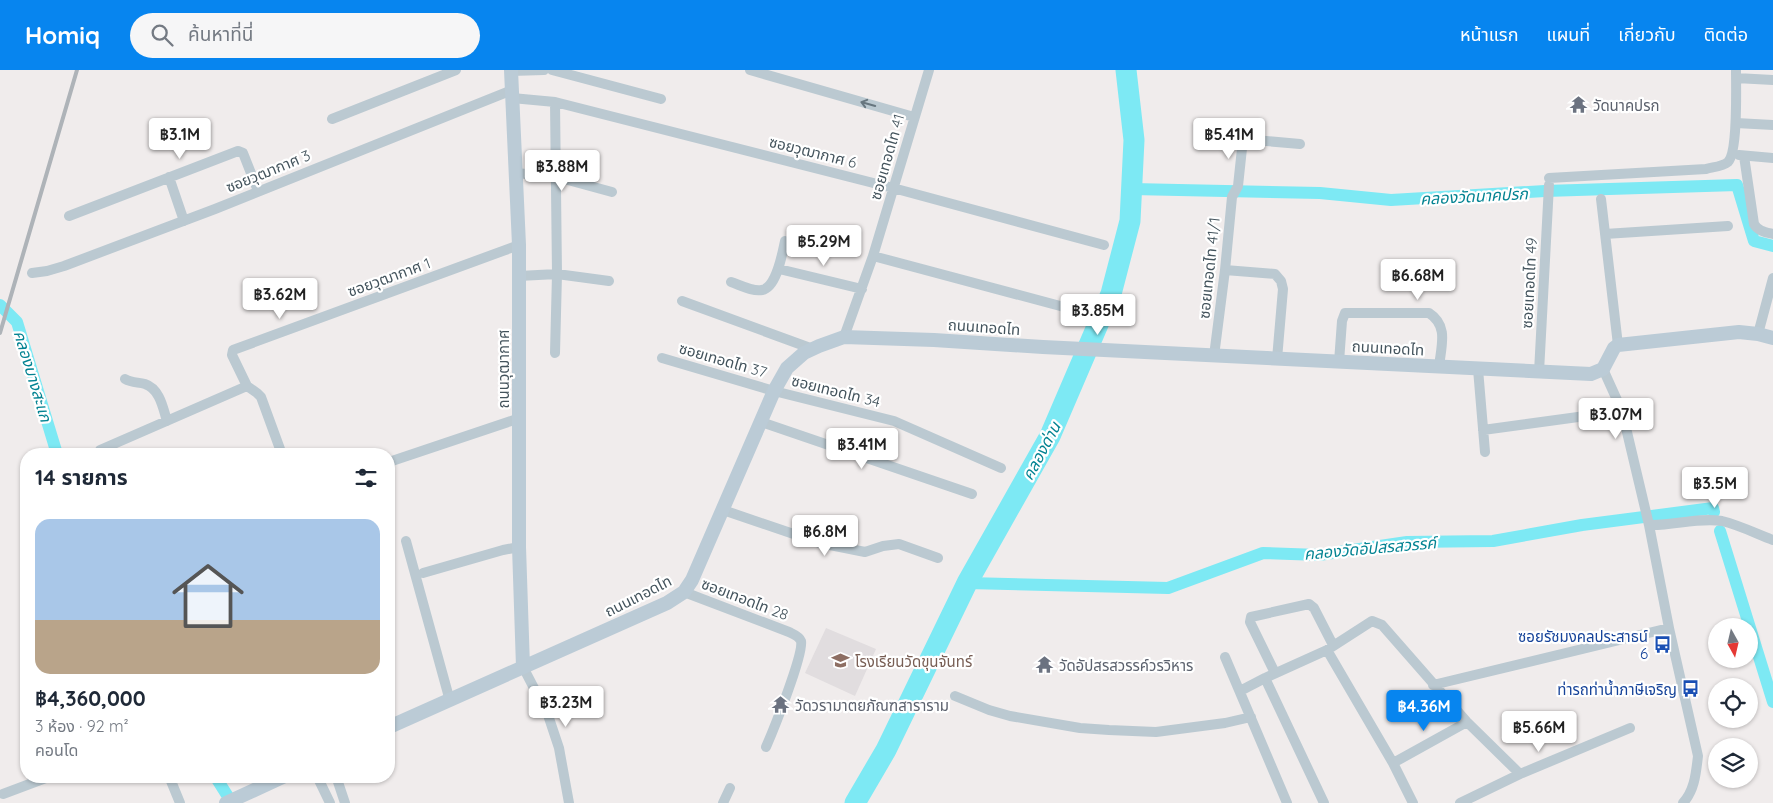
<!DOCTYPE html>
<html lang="th">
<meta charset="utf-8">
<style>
body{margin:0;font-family:Quicksand,"Noto Sans Thai",sans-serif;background:#f6f6f7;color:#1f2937;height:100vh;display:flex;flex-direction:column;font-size:19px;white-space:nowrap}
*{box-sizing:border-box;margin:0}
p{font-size:16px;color:#747a83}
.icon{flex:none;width:28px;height:28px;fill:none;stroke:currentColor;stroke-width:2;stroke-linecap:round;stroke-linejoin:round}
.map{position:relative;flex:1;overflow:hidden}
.panel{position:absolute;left:20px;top:378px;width:375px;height:335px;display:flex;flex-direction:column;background:#fff;border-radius:20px;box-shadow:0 1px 4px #0004}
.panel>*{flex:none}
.needle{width:32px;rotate:172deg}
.tools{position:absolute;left:1708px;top:548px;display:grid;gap:10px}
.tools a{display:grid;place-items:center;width:50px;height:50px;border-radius:50%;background:#fff;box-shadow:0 1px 4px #0004;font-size:25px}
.price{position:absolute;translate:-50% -42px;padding:0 11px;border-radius:5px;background:#fff;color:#222;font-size:16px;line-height:32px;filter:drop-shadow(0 1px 2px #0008)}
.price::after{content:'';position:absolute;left:50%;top:30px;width:15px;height:11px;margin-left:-8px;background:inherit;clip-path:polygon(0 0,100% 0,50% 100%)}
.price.on{background:#0785ef;color:#fff}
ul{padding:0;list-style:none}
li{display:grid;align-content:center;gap:10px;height:265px;padding:0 15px}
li+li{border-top:1px solid #e0e1e3}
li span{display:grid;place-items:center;height:155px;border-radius:15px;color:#555}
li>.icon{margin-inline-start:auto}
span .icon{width:90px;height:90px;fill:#fffc;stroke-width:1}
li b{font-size:21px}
h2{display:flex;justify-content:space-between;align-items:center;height:60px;padding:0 15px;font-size:21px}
header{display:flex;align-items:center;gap:30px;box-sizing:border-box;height:70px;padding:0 25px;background:#0785ef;color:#fff}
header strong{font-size:24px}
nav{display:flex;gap:28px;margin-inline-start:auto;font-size:18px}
.search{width:350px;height:45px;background:#f6f6f7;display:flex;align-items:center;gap:12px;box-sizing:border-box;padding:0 18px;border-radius:28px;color:#747a83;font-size:19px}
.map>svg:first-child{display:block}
.education{fill:#e1dddf}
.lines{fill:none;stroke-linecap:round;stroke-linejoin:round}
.canal{stroke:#7de9f4;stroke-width:12}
.river{stroke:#7de9f4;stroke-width:21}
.minor{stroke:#bbc9d1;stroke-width:10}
.secondary{stroke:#bbcbd6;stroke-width:14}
.rail{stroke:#aeb3b8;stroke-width:4}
.oneway{stroke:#67767f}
.labels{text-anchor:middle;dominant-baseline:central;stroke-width:4.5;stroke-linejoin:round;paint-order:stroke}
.worship-label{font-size:15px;fill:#5b616d;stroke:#fff;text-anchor:start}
.street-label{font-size:15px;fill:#43535c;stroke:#fff}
.transit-label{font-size:15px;fill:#164399;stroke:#fff;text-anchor:end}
.education-label{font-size:15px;fill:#785e54;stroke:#fff;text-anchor:start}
.water-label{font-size:16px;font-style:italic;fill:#038392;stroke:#fff}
</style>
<header>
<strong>Homiq</strong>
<div class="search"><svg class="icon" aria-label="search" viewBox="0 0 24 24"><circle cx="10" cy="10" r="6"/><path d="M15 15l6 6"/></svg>ค้นหาที่นี่</div>
<nav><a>หน้าแรก</a><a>แผนที่</a><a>เกี่ยวกับ</a><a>ติดต่อ</a></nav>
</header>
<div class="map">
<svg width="1773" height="733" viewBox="0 0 1773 733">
<rect width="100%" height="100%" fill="#f0ecec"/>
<!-- education -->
<path class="education" d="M826,558L876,579L855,626L805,603Z"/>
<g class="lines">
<!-- canal -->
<path class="canal" d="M1132,119L1320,123L1391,130L1545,121L1737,115L1754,171L1773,176
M0,235L17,252L57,384
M1720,461L1773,632
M967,513L1168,518L1263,483L1319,485L1407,472L1493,471L1582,455L1713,438L1714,442
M215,706L232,733"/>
<!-- river -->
<path class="river" d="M855,733L886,680L967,513L1050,366L1111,224L1130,151L1134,70L1126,0"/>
<!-- minor -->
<path class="minor" d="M552,0L661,29
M750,0L914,47
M511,1L544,0
M1736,8L1773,10
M512,28L555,32L893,118L1104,175
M332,49L456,0
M1736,53L1773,55
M1243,69L1300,74
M1739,85L1773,88
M1744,86L1754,154C1758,161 1765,162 1773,164
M516,103L557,107L612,122
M169,107L184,151
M1549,108L1706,99C1712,97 1722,97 1728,92C1738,82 1736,16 1736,0
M1601,129L1618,275
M69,146L238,81L243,83L258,121
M1605,164L1728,156
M873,186L1064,237
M779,199L862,219
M1225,200L1275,204L1281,211L1283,219L1277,289
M32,203L47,201L64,196L215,139L512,20
M519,206L557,204L609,211
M731,212C740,215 753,222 762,220C777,217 782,184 785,171
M682,231L813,279
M1758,264L1773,208
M844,267L873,186L929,0
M555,283L557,204L555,32
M1214,286L1225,200L1232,127L1238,116L1243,69L1236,59
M662,288L774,321L894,351L1001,398
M1339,292L1342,251L1345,243H1429C1449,256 1441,276 1439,297
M1478,299L1485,382
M1603,299L1622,341L1649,455L1669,558L1698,686C1696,702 1695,720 1683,733
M1539,302L1549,115
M125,309C132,313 138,312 145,314C160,319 163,338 167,351
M247,316L257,323L261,327L280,379V384
M761,352L972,424
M1483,360L1622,341
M100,380L247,316L232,285L233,280L519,175
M389,392L520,348
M723,440L820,473L865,482L883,476L899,474L938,488
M1649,455C1673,456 1698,447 1722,451C1739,455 1757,464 1773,470
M406,471L450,631
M423,503L503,480L519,477
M684,522L789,562C793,564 799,566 801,571C804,584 773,661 766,677
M1327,580L1393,693L1413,733
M1225,587L1287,733
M523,597L548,645L559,678L569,733
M1275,603L1250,552L1251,547L1309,534L1314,538L1333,575
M1265,608L1324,733
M1433,615L1669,558
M1240,621L1265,608L1327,580L1372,551L1382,555L1467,652L1520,704
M955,626L989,640L1010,646L1080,658L1109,660L1156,662L1225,653L1251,647
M1393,693L1467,652
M317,706L330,733
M336,706L345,733
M3,724L51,706
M180,733L171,711L182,706
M723,733L730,718
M1460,733L1520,704L1630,658"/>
<!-- secondary -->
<path class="secondary" d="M511,0L519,175V477L523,597
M389,657L667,533L684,522L692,510L774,321L787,298L804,283L819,276L844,267L934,270L1043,277L1591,304L1603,299L1614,278L1618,275L1739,262L1758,264L1773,268
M226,733L285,706"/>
<!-- rail -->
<path class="rail" d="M0,263L77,0"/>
</g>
<!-- one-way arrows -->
<defs><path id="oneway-shaft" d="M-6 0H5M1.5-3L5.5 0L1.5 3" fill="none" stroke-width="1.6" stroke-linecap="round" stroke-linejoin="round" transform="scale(1.25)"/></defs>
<use class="oneway" href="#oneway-shaft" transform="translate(868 34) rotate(-164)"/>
<!-- icons -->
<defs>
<symbol id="temple-bare" viewBox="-9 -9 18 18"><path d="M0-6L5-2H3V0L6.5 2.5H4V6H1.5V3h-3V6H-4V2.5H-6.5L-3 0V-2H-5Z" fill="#6b7280" stroke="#fff" stroke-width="2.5" paint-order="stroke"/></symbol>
<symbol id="bus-bare" viewBox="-9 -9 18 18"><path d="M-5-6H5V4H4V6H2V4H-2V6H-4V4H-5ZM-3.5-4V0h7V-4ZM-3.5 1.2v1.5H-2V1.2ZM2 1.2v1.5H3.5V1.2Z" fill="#1a4fb4" stroke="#fff" stroke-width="2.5" paint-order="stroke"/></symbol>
<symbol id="school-bare" viewBox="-9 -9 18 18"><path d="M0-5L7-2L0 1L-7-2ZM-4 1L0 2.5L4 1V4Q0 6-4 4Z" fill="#8d6e63" stroke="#fff" stroke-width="2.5" paint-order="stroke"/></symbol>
</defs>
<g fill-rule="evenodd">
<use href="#temple-bare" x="1566" y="22" width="25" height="25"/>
<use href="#bus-bare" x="1650" y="562" width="25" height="25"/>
<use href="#school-bare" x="828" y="578" width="25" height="25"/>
<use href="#temple-bare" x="1032" y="582" width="25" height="25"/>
<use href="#bus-bare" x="1678" y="606" width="25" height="25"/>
<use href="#temple-bare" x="768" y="622" width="25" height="25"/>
</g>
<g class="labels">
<!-- worship labels -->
<g class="worship-label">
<text x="1593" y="35">วัดนาคปรก</text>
<text x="1059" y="595">วัดอัปสรสวรรค์วรวิหาร</text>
<text x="795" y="635">วัดวรามาตยภัณฑสาราราม</text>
</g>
<!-- street labels -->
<g class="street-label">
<text transform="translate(813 82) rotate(14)">ซอยวุฒากาศ 6</text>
<text transform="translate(887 87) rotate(-74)">ซอยเทอดไท 41</text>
<text transform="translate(268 101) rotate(-22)">ซอยวุฒากาศ 3</text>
<text transform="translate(1209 198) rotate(-84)">ซอยเทอดไท 41/1</text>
<text transform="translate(389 207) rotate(-20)">ซอยวุฒากาศ 1</text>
<text transform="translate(1529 213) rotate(-87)">ซอยเทอดไท 49</text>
<text transform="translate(984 257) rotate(4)">ถนนเทอดไท</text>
<text transform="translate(1388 278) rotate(3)">ถนนเทอดไท</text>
<text transform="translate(723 290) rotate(16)">ซอยเทอดไท 37</text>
<text transform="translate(503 299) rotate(-90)">ถนนวุฒากาศ</text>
<text transform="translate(836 321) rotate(14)">ซอยเทอดไท 34</text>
<text transform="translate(638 526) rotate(-27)">ถนนเทอดไท</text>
<text transform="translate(745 529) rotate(21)">ซอยเทอดไท 28</text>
</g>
<!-- transit labels -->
<g class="transit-label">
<text x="1648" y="566">ซอยรัชมงคลประสาธน์<tspan x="1648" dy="17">6</tspan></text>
<text x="1677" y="619">ท่ารถท่าน้ำภาษีเจริญ</text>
</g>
<!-- education labels -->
<g class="education-label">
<text x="855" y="591">โรงเรียนวัดขุนจันทร์</text>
</g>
<!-- water labels -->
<g class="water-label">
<text transform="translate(1474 126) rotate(-3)">คลองวัดนาคปรก</text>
<text transform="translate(33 306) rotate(73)">คลองบางสะแก</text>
<text transform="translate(1041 381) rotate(-62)">คลองด่าน</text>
<text transform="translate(1370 478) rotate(-5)">คลองวัดอัปสรสวรรค์</text>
</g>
</g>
</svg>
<div class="tools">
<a><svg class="needle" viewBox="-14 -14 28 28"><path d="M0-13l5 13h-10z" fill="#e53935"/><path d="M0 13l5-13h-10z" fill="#747a83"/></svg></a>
<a><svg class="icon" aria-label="locate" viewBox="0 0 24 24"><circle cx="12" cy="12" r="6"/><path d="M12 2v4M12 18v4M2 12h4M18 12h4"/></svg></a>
<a><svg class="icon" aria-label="layers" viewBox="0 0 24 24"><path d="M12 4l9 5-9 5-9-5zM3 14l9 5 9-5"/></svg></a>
</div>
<b class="price" style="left:180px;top:90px">฿3.1M</b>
<b class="price" style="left:1229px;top:90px">฿5.41M</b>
<b class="price" style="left:562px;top:122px">฿3.88M</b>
<b class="price" style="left:824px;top:197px">฿5.29M</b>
<b class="price" style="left:1418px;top:231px">฿6.68M</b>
<b class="price" style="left:280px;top:250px">฿3.62M</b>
<b class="price" style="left:1098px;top:266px">฿3.85M</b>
<b class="price" style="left:1616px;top:370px">฿3.07M</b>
<b class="price" style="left:862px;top:400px">฿3.41M</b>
<b class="price" style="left:1715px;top:439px">฿3.5M</b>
<b class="price" style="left:825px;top:487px">฿6.8M</b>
<b class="price" style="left:566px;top:658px">฿3.23M</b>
<b class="price on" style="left:1424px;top:662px">฿4.36M</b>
<b class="price" style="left:1539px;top:683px">฿5.66M</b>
<section class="panel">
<h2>14 รายการ<svg class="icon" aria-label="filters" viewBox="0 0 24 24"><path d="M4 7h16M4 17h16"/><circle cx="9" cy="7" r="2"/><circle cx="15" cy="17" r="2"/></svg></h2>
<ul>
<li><span style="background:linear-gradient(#a9c7e8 65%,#b9a48a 0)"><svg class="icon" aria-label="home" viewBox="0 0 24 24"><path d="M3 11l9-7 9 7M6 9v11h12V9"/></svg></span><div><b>฿4,360,000</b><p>3 ห้อง · 92 m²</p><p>คอนโด</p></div></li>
</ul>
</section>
</div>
